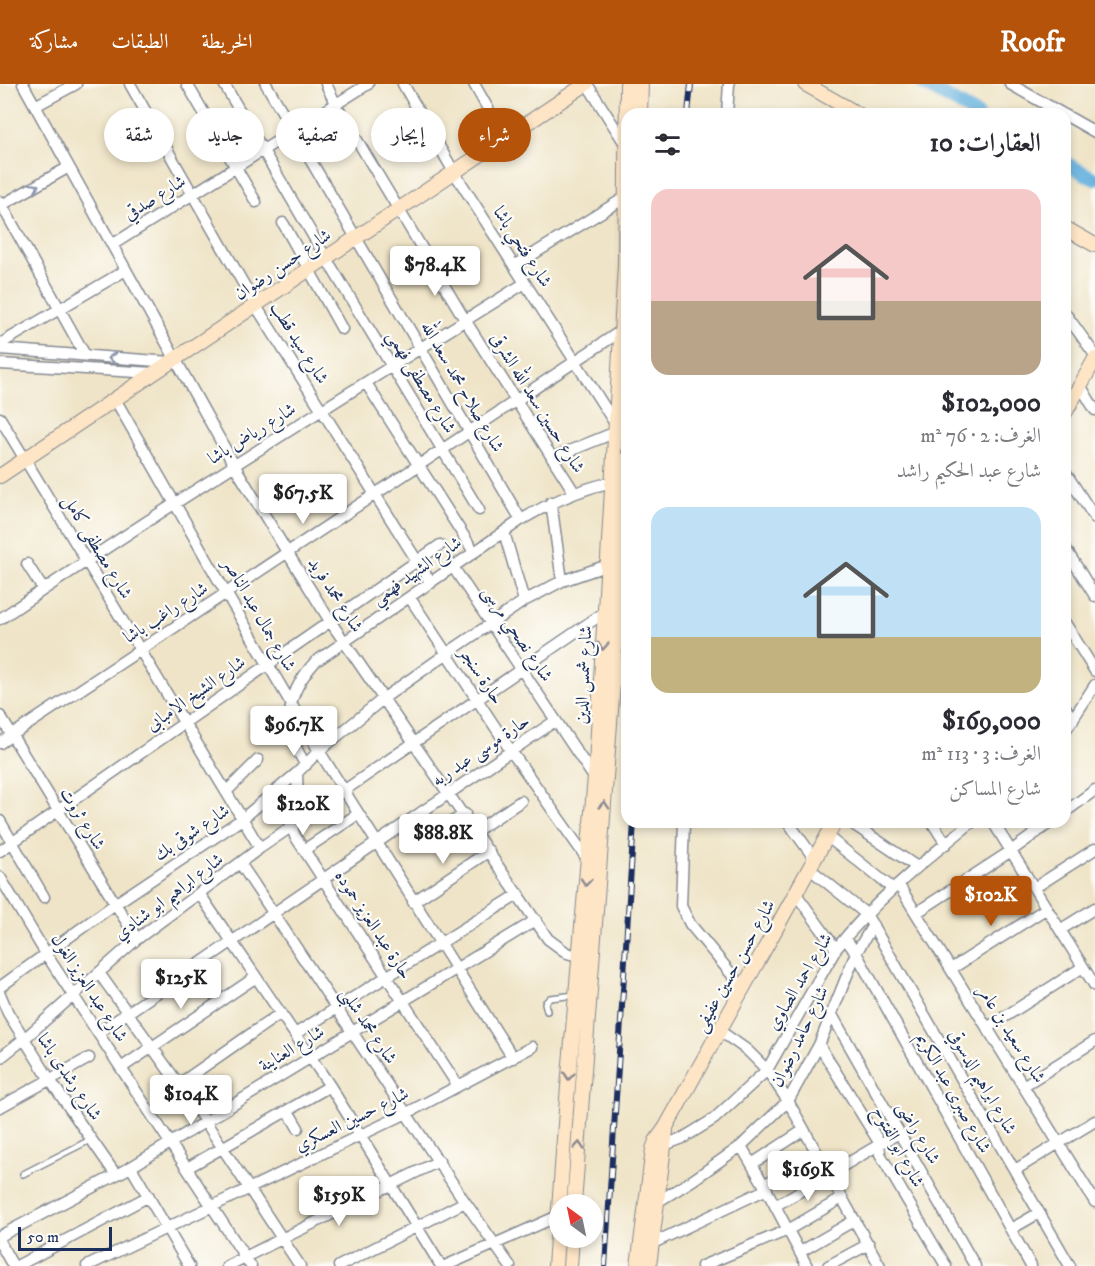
<!DOCTYPE html>
<html lang="ar">
<meta charset="utf-8">
<style>
body{margin:0;font-family:"IM FELL DW Pica",Amiri,serif;background:#f2f2f3;color:#2b2b33;direction:rtl;height:100vh;display:flex;flex-direction:column;font-size:22px;white-space:nowrap}
*{box-sizing:border-box;margin:0}
p{font-size:20px;color:#7c7c81}
.icon{flex:none;width:33px;height:33px;fill:none;stroke:currentColor;stroke-width:2;stroke-linecap:round;stroke-linejoin:round}
.map{position:relative;flex:1;overflow:hidden;direction:ltr}
.sheet{position:absolute;left:621px;top:24px;width:450px;height:720px;display:flex;flex-direction:column;background:#fff;border-radius:18px;box-shadow:0 3px 9px #0003;direction:rtl}
.sheet>*{flex:none}
.hud{position:absolute;left:18px;top:24px;width:513px;height:54px;direction:rtl;display:flex;gap:12px}
.needle{width:39px;rotate:327deg}
.fabs{position:absolute;left:549px;top:1110px;display:grid;gap:12px}
.fabs a{display:grid;place-items:center;width:54px;height:54px;border-radius:50%;background:#fff;box-shadow:0 3px 9px #0003;font-size:30px}
.scale{position:absolute;left:18px;bottom:15px;width:94px;box-sizing:border-box;padding-left:6px;border:3px solid #1b2f5e;border-top:0;font-size:16px;line-height:21px;white-space:nowrap;color:#1b2f5e;-webkit-text-stroke:4px #fdfcf7;paint-order:stroke}
.price{position:absolute;translate:-50% -51px;padding:0 14px;border-radius:6px;background:#fff;color:#222;font-size:20px;line-height:39px;filter:drop-shadow(0 2px 3px #0008)}
.price::after{content:'';position:absolute;left:50%;top:36px;width:18px;height:14px;margin-left:-9px;background:inherit;clip-path:polygon(0 0,100% 0,50% 100%)}
.price.active{background:#b45309;color:#fff}
ul{padding:0;list-style:none}
li{display:grid;align-content:center;gap:12px;height:318px;padding:0 30px}
li span{display:grid;place-items:center;height:186px;border-radius:18px;color:#555}
li>.icon{margin-inline-start:auto}
span .icon{width:108px;height:108px;fill:#fffc;stroke-width:1}
li b{font-size:26px}
h2{display:flex;justify-content:space-between;align-items:center;height:72px;padding:0 30px;font-size:26px}
.pill{padding:0 21px;border-radius:27px;background:#fff;box-shadow:0 3px 9px #0003;font-size:21px;line-height:54px}
.pill.active{background:#b45309;color:#fff}
header{display:flex;align-items:center;gap:36px;box-sizing:border-box;height:84px;padding:0 30px;background:#b45309;color:#fff}
header strong{font-size:28px}
nav{display:flex;gap:33px;margin-inline-start:auto;font-size:21px}
.map>svg:first-child{display:block}
.lines{fill:none;stroke-linecap:round;stroke-linejoin:round}
.canal{stroke:#65b1de;stroke-width:14}
.lane-casing{stroke:#858a92;stroke-width:8}
.street-casing{stroke:#858a92;stroke-width:13}
.secondary-casing{stroke:#858a92;stroke-width:16}
.lane{stroke:#fff;stroke-width:5}
.street{stroke:#fff;stroke-width:10}
.secondary{stroke:#fde5c5;stroke-width:14}
.rail-casing{stroke:#1b2f5e;stroke-width:6}
.rail{stroke:#fdfcf7;stroke-width:4;stroke-dasharray:11;stroke-linecap:butt}
.oneway{stroke:#8d97ae}
.oneway2{stroke:#8c8a92}
.labels{text-anchor:middle;dominant-baseline:central;stroke-width:4.5;stroke-linejoin:round;paint-order:stroke}
.street-label{font-size:18px;fill:#1b2f5e;stroke:#fdfcf7}
</style>
<header>
<strong>Roofr</strong>
<nav><a>الخريطة</a><a>الطبقات</a><a>مشاركة</a></nav>
</header>
<div class="map">
<svg width="1095" height="1182" viewBox="0 0 1095 1182">
<rect width="100%" height="100%" fill="#fdfcf7"/>
<filter id="ink" filterUnits="userSpaceOnUse"><feTurbulence type="fractalNoise" baseFrequency=".0167" numOctaves="2"/><feDisplacementMap in="SourceGraphic" scale="12" xChannelSelector="R" yChannelSelector="G"/><feConvolveMatrix kernelMatrix="1 2 1 2 8 2 1 2 1" color-interpolation-filters="sRGB"/></filter>
<filter id="wash" filterUnits="userSpaceOnUse"><feTurbulence type="fractalNoise" baseFrequency=".008" numOctaves="4" result="noise"/><feDisplacementMap in="SourceGraphic" scale="24" xChannelSelector="R" yChannelSelector="G"/><feGaussianBlur stdDeviation="1.35" result="paint"/><feColorMatrix in="noise" values="0 0 0 0 0 0 0 0 0 0 0 0 0 0 0 0 0 1.4 0 .05"/><feComposite in="paint" operator="in"/></filter>
<g filter="url(#wash)">
<rect width="100%" height="100%" fill="#efe4c7"/>
<g class="lines">
<!-- canal -->
<path class="canal" d="M923,0L977,30
M1065,79L1095,95"/>
</g>
</g>
<g filter="url(#ink)">
<g class="lines">
<defs>
<path id="lane" d="M547,927L545,919L550,914L575,911
M23,1090L92,1055"/>
<path id="street" d="M23,0L234,381L287,468L330,537L548,855L567,869L585,874
M130,0L256,222L431,499
M187,0L256,118
M224,0L326,174L479,426
M266,0L521,436
M326,0L336,21L465,236L574,408
M403,0L454,88L616,341
M474,0L504,53
M587,0L626,61
M1010,0L1063,30
M35,22L76,0
M727,30L729,0
M1065,31L1095,48
M0,118L85,271
M0,122L69,83
M283,139L342,245
M112,161L368,0
M514,182L626,113
M1065,229L1095,271
M0,260L126,186
M0,265L170,278
M0,280L154,289
M366,299L474,468
M1080,301L1095,326
M115,315L226,509L319,667L513,974
M0,334L260,764
M552,374L616,348
M1065,388L1095,434
M551,418L562,497
M504,448L524,517
M1065,464L1095,512
M27,480L43,505
M453,483L595,695
M410,514L511,667L588,776
M0,535C172,418 349,309 525,199
M1065,539L1095,587
M1065,623L1073,636
M0,632L137,855
M1065,647L1095,601
M0,659L621,247
M306,681C281,644 285,611 315,578L521,436C551,418 579,405 613,398
M297,689L298,716L292,743L295,752L458,1002
M226,708L258,676
M1065,728L1095,706
M0,737L44,813
M684,738L681,822L690,840L743,904
M788,738L814,774
M850,738L917,783
M932,738L946,760
M993,738L1095,902
M476,747L521,717
M828,753L892,804
M424,755L465,730
M304,766L358,730
M0,767L440,461
M240,779L465,1118L510,1182
M810,785L866,830L1070,1182
M0,793L46,870L251,1182
M898,800L1095,1118
M1034,804L1095,765
M199,809L330,1002L441,1182
M796,810L836,865
M413,818L489,767
M916,829L1011,767L1051,738
M1060,846L1095,824
M845,854L856,869L1031,1182
M951,885L1047,824
M99,889L205,1037L300,1182
M0,903L115,820L242,735L297,689L319,667L384,614L446,570L524,517L562,497L608,481
M0,910L8,929L50,996L116,1091
M832,931L975,1182
M987,944L1083,883
M720,947L747,966L767,986L788,1017L880,1182
M98,949L555,637
M295,950L519,810
M819,961L879,1058L880,1070L946,1182
M0,974L24,955L137,855L260,764L605,528
M121,984L256,893
M179,1000L281,929
M1023,1002L1095,957
M0,1023L89,974
M288,1027L298,1044
M741,1062L764,1101L807,1182
M659,1063L683,1054L714,1035L767,986L836,865C875,816 924,777 972,738
M752,1080L804,1046
M131,1083L189,1182
M187,1084L330,1002
M1015,1086L1095,1037
M764,1101L816,1069
M654,1120L693,1096L741,1062L788,1017L819,961L856,869L873,841
M775,1122L899,1049
M1011,1145L1039,1129
M0,1152L131,1083L536,836
M0,1159L13,1182
M647,1162L767,1105
M800,1168L855,1136
M17,1182L149,1112
M87,1182L407,1029L532,963
M227,1182L439,1077
M339,1182L465,1118
M445,1182L558,1132
M702,1182L788,1146L842,1114
M828,1182L869,1160"/>
<path id="secondary" d="M805,0L858,30
M640,30L641,0
M1065,144L1095,161
M1065,329L1095,275
M0,392L586,0
M574,1120L613,600L627,374
M555,1182L566,1026L596,681L625,181L627,0
M570,1182L572,1154
M638,1182L653,1065L656,1057L666,1043L835,738
M649,1182L666,1047"/>
</defs>
<!-- lane casing -->
<use href="#lane" class="lane-casing"/>
<!-- street casing -->
<use href="#street" class="street-casing"/>
<!-- secondary casing -->
<use href="#secondary" class="secondary-casing"/>
<!-- lane -->
<use href="#lane" class="lane"/>
<!-- street -->
<use href="#street" class="street"/>
<!-- secondary -->
<use href="#secondary" class="secondary"/>
<defs>
<path id="rail" d="M688,30L691,0
M605,1182L634,738"/>
</defs>
<!-- rail casing -->
<use href="#rail" class="rail-casing"/>
<!-- rail -->
<use href="#rail" class="rail"/>
</g>
<!-- one-way arrows -->
<defs><path id="oneway-chevron" d="M-2-3.5L2.5 0L-2 3.5" fill="none" stroke-width="1.6" stroke-linecap="round" stroke-linejoin="round" transform="scale(1.5)"/></defs>
<g class="oneway">
<use href="#oneway-chevron" transform="translate(35 103) rotate(-29)"/>
<use href="#oneway-chevron" transform="translate(112 274) rotate(-176)"/>
</g>
<g class="oneway2">
<use href="#oneway-chevron" transform="translate(603 562) rotate(93)"/>
<use href="#oneway-chevron" transform="translate(604 721) rotate(-86)"/>
<use href="#oneway-chevron" transform="translate(586 798) rotate(95)"/>
<use href="#oneway-chevron" transform="translate(569 992) rotate(95)"/>
<use href="#oneway-chevron" transform="translate(579 1062) rotate(-86)"/>
</g>
</g>
<g class="labels">
<!-- street labels -->
<g class="street-label">
<text transform="translate(155 114) rotate(-32)">شارع صدقي</text>
<text transform="translate(522 163) rotate(57)">شارع فتحي باشا</text>
<text transform="translate(283 181) rotate(-34)">شارع حسن رضوان</text>
<text transform="translate(299 259) rotate(58)">شارع سيد قطب</text>
<text transform="translate(421 298) rotate(59)">شارع مصطفى فهمي</text>
<text transform="translate(462 303) rotate(60)">شارع صلاح محمد سعد الله</text>
<text transform="translate(537 319) rotate(58)">شارع حسين سعد الله الشرقى</text>
<text transform="translate(252 350) rotate(-32)">شارع رياض باشا</text>
<text transform="translate(97 463) rotate(59)">شارع مصطفى كامل</text>
<text transform="translate(417 487) rotate(-35)">شارع الشهيد فهمي</text>
<text transform="translate(335 511) rotate(57)">شارع محمد فريد</text>
<text transform="translate(166 529) rotate(-33)">شارع راغب باشا</text>
<text transform="translate(259 531) rotate(60)">شارع جمال عبد الناصر</text>
<text transform="translate(517 550) rotate(56)">شارع نصحي مرسى</text>
<text transform="translate(584 591) rotate(-87)">شارع شمس الدين</text>
<text transform="translate(481 592) rotate(56)">حارة سنجر</text>
<text transform="translate(196 610) rotate(-35)">شارع الشيخ الامبابى</text>
<text transform="translate(481 667) rotate(-34)">حارة موسى عبد ربه</text>
<text transform="translate(82 735) rotate(58)">شارع ثروت</text>
<text transform="translate(192 749) rotate(-34)">شارع شوقى بك</text>
<text transform="translate(169 813) rotate(-37)">شارع ابراهيم ابو شنادي</text>
<text transform="translate(373 841) rotate(57)">حارة عبد العزيز حموده</text>
<text transform="translate(735 882) rotate(-61)">شارع حسن حسين عفيفى</text>
<text transform="translate(800 898) rotate(-59)">شارع احمد الصاوي</text>
<text transform="translate(89 904) rotate(57)">شارع عبد العزيز الغول</text>
<text transform="translate(368 942) rotate(56)">شارع محمد شلبى</text>
<text transform="translate(1011 950) rotate(58)">شارع سعيد بن عامر</text>
<text transform="translate(800 953) rotate(-64)">شارع حامد رضوان</text>
<text transform="translate(292 965) rotate(-31)">شارع العناينة</text>
<text transform="translate(69 993) rotate(56)">شارع رشدى باشا</text>
<text transform="translate(982 998) rotate(60)">شارع ابراهيم الدسوقي</text>
<text transform="translate(953 1009) rotate(61)">شارع صبرى عبد الكريم</text>
<text transform="translate(352 1036) rotate(-26)">شارع حسين العسكري</text>
<text transform="translate(918 1049) rotate(60)">شارع راضى</text>
<text transform="translate(898 1063) rotate(62)">شارع ابو الفتوح</text>
</g>
</g>
</svg>
<div class="fabs">
<a><svg class="needle" viewBox="-14 -14 28 28"><path d="M0-13l5 13h-10z" fill="#e53935"/><path d="M0 13l5-13h-10z" fill="#7c7c81"/></svg></a>
</div>
<div class="scale">50 m</div>
<b class="price" style="left:435px;top:213px">$78.4K</b>
<b class="price" style="left:303px;top:441px">$67.5K</b>
<b class="price" style="left:294px;top:673px">$96.7K</b>
<b class="price" style="left:303px;top:752px">$120K</b>
<b class="price" style="left:443px;top:781px">$88.8K</b>
<b class="price active" style="left:991px;top:843px">$102K</b>
<b class="price" style="left:181px;top:926px">$125K</b>
<b class="price" style="left:191px;top:1042px">$104K</b>
<b class="price" style="left:808px;top:1118px">$169K</b>
<b class="price" style="left:339px;top:1143px">$159K</b>
<div class="hud">
<a class="pill active">شراء</a>
<a class="pill">إيجار</a>
<a class="pill">تصفية</a>
<a class="pill">جديد</a>
<a class="pill">شقة</a>
</div>
<section class="sheet">
<h2>العقارات: 10<svg class="icon" aria-label="filters" viewBox="0 0 24 24"><path d="M4 7h16M4 17h16"/><circle cx="9" cy="7" r="2"/><circle cx="15" cy="17" r="2"/></svg></h2>
<ul>
<li><span style="background:linear-gradient(#f6c9c9 60%,#b9a48a 0)"><svg class="icon" aria-label="home" viewBox="0 0 24 24"><path d="M3 11l9-7 9 7M6 9v11h12V9"/></svg></span><div><b>$102,000</b><p>الغرف: 2 · 76 m²</p><p>شارع عبد الحكيم راشد</p></div></li>
<li><span style="background:linear-gradient(#bfe0f5 70%,#c2b280 0)"><svg class="icon" aria-label="home" viewBox="0 0 24 24"><path d="M3 11l9-7 9 7M6 9v11h12V9"/></svg></span><div><b>$169,000</b><p>الغرف: 3 · 113 m²</p><p>شارع المساكن</p></div></li>
</ul>
</section>
</div>
